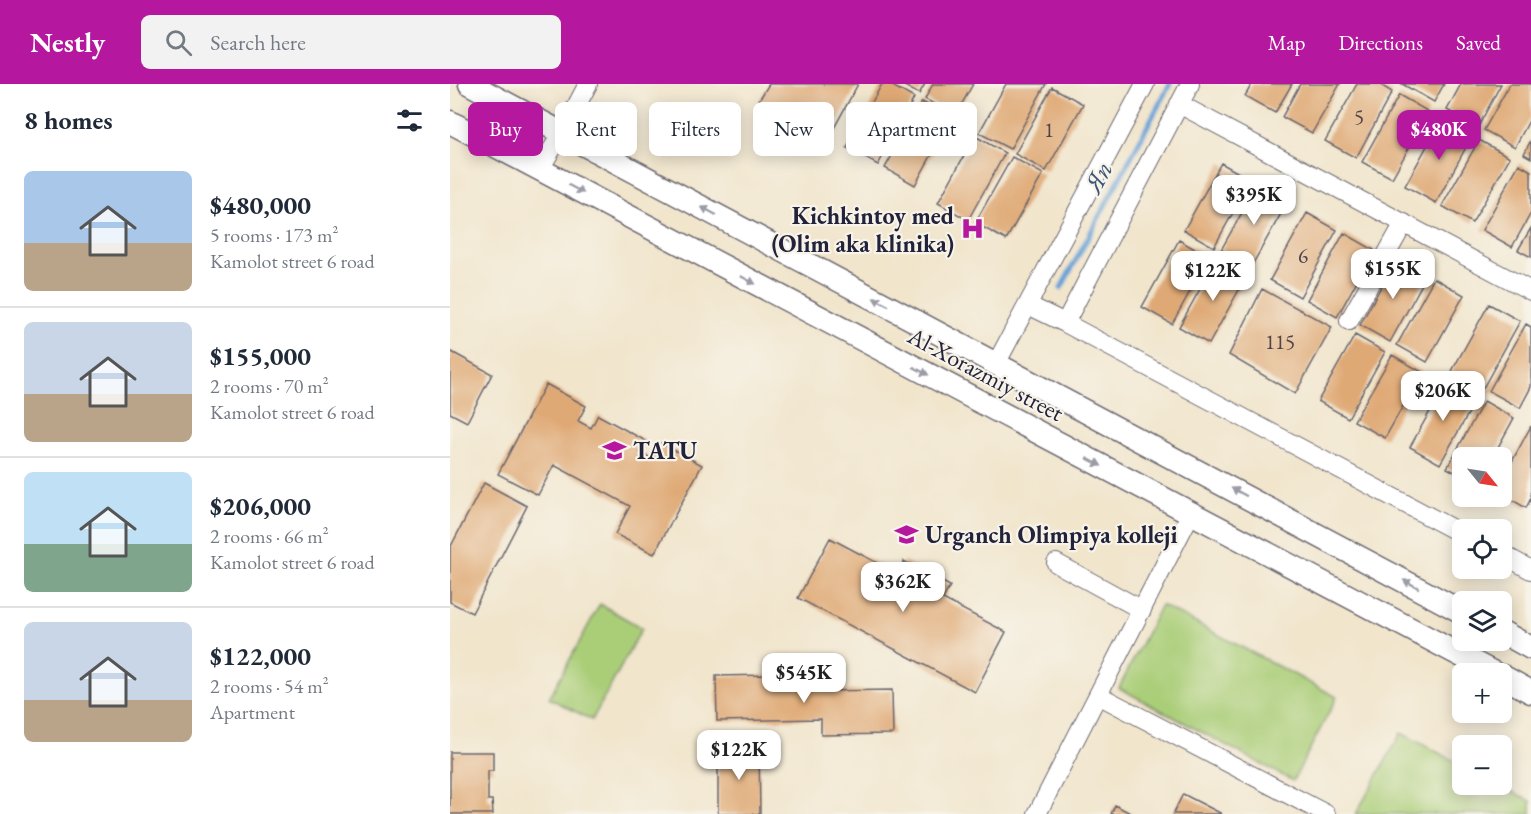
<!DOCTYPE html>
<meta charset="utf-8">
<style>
body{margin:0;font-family:"EB Garamond",serif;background:#f2f2f3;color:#1f2937;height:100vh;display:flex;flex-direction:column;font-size:22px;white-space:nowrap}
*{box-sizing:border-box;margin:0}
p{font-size:20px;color:#747a83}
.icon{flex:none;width:33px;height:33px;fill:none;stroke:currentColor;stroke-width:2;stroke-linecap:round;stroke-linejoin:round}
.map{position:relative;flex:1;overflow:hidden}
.side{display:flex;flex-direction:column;background:#fff;width:450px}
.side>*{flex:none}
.top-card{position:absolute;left:18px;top:18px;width:570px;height:54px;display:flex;gap:12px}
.needle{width:39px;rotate:120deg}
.buttons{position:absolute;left:1002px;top:363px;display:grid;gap:12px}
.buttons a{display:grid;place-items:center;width:60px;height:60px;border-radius:9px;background:#fff;box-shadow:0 3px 15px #0003;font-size:30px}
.price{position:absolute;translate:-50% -51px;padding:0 14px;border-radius:12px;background:#fff;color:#222;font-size:20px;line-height:39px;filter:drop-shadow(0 2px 3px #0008)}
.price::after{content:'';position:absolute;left:50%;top:36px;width:18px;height:14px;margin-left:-9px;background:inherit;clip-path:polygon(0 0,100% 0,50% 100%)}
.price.current{background:#b5179e;color:#fff}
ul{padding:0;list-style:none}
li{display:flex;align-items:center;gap:18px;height:150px;padding:0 24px}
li+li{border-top:2px solid #e0e1e3}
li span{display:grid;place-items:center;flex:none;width:168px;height:120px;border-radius:9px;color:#555}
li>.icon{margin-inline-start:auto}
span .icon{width:72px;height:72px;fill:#fffc;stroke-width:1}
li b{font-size:26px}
h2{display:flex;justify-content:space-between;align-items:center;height:72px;padding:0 24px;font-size:26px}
.chip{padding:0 21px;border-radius:9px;background:#fff;box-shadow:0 3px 15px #0003;font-size:21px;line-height:54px}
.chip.current{background:#b5179e;color:#fff}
header{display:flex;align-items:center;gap:36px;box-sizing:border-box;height:84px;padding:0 30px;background:#b5179e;color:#fff}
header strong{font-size:28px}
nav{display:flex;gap:33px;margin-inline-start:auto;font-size:21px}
.search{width:420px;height:54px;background:#f2f2f3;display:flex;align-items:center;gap:15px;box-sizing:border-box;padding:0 21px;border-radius:9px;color:#747a83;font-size:22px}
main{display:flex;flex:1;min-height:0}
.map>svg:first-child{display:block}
.green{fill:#aace78;stroke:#66785a;stroke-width:1.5}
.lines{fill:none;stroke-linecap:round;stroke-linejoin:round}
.stream{stroke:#66a2d7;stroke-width:5}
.building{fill:#dfa974}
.minor-casing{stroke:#6a666e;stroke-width:20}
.major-casing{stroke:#6a666e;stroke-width:25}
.minor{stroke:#fff;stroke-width:18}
.major{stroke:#fff;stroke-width:22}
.oneway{fill:#9c9ca7}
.labels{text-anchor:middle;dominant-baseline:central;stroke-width:4.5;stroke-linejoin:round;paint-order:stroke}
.number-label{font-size:21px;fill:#514449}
.poi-label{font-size:24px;font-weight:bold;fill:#22223b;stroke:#f7f3e8;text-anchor:start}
.street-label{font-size:24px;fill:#22223b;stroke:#f7f3e8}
.water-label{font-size:26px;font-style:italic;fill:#3d5579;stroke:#f7f3e8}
</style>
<header>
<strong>Nestly</strong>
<div class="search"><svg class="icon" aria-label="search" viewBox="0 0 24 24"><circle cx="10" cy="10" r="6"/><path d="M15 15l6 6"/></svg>Search here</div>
<nav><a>Map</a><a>Directions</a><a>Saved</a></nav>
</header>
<main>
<section class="side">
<h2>8 homes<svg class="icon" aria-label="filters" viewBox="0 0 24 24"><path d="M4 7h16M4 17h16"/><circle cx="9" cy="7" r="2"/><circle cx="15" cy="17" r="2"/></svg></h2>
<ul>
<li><span style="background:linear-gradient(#a9c7e8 60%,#b9a48a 0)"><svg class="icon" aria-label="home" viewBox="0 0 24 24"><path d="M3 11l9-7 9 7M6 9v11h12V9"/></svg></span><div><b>$480,000</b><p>5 rooms · 173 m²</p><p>Kamolot street 6 road</p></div></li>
<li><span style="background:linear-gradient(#c9d6e8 60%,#b9a48a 0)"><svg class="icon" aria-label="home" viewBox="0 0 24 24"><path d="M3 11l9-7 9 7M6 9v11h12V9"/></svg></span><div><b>$155,000</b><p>2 rooms · 70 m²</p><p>Kamolot street 6 road</p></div></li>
<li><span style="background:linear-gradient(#bfe0f5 60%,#7fa58c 0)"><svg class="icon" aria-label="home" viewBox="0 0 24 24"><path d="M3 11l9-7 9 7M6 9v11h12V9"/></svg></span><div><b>$206,000</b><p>2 rooms · 66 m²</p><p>Kamolot street 6 road</p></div></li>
<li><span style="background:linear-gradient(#c9d6e8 65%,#b9a48a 0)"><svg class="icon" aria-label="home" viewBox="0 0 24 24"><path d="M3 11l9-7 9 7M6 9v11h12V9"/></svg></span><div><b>$122,000</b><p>2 rooms · 54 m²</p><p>Apartment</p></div></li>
</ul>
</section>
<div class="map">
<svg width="1081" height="730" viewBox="0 0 1081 730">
<rect width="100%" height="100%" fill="#f7f3e8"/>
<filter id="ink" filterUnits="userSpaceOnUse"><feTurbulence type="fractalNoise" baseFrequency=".0167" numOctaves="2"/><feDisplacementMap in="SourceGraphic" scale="12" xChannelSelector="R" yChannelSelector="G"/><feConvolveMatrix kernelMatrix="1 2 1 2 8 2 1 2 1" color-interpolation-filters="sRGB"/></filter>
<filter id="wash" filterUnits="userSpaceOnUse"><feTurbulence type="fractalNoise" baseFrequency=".008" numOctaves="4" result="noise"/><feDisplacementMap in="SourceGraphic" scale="24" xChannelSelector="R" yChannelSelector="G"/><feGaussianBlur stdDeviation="1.35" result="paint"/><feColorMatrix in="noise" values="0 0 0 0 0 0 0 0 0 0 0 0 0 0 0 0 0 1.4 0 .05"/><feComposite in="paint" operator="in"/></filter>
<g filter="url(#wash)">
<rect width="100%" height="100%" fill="#f1e5cc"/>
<!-- green -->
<path class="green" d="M150,520L192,544L142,636L99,614Z
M711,521L887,613L843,697L669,604Z
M951,649L1012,681V700L1050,701L1081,717V730H906Z"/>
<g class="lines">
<!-- stream -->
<path class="stream" d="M611,204L720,0"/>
</g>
<g id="blocks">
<!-- building -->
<path class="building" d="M319,0H408L378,55L309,16Z
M432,0H439L464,14L428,81L397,64Z
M451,0H475L469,10Z
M483,0H523L505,32L475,15Z
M556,0H596L560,65L529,49Z
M802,0H842L825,29L795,12Z
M850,0H890L862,49L832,33Z
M907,0H929L942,8L906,74L875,57Z
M952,0H994L984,18Z
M1011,0H1051L1028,43L997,26Z
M1060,0H1081V33L1065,63L1034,46Z
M602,3L633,20L596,87L565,70Z
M949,11L979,28L942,94L912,78Z
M472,18L502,34L465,101L435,84Z
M992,35L1022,52L986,119L955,102Z
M525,52L555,69L518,136L488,119Z
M1029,56L1060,73L1022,139L992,122Z
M1081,56V74L1074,70Z
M562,73L593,90L556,156L525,139Z
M771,79L801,96L764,163L734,146Z
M1069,80L1081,87V129L1062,163L1032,146Z
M808,100L838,117L801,183L771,166Z
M857,129L887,146L850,213L820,196Z
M1081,144V173L1068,166Z
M894,149L924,166L887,233L857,216Z
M729,156L759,173L722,240L692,223Z
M947,174L977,191L940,258L910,241Z
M766,176L796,193L759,260L729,243Z
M984,194L1014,211L977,278L947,261Z
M812,205L882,243L845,310L779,271Z
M1039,220L1070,237L1033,304L1002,287Z
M1076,240L1081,243V303L1070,324L1039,307Z
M905,251L935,268L898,334L868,317Z
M0,267L42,290L17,338L0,329Z
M942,271L972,288L935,354L904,337Z
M997,297L1027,314L990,380L960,363Z
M96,300L136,322L128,337L141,344L148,331L196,357L190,368L202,375L211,359L252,381L204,470L165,450L180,422L104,381L88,411L48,390Z
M1034,317L1064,334L1042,374H1012V392L997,384Z
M1081,342V414L1076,424L1052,410V396Z
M34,399L77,422L22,529L0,518V464Z
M380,454L448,490L454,477L500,502L493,515L556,548L525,608L348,514Z
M371,590V607L442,606L443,650L371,651V635L267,637L266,592Z
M268,664H309L310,730H268Z
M0,668H43V687H38V716H42L43,730H0Z
M733,710L772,730H723Z
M665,721L682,730H661Z"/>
</g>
</g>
<g filter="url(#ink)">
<use href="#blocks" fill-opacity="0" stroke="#6a666e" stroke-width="1.5"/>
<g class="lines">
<defs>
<path id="minor" d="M729,20L1081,207
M89,86L112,49L138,0
M578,221L615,239L740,0
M899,237L954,139
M615,239L1012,450
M547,278L695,0
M1052,470L1081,486
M606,479L692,526
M648,611L876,730
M587,730L741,429"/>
<path id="major" d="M20,0L1012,528
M0,38L1046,590
M1052,548L1081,564
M1052,592L1081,608"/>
</defs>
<!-- minor casing -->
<use href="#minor" class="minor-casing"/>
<!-- major casing -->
<use href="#major" class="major-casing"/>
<!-- minor -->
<use href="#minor" class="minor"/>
<!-- major -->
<use href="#major" class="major"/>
</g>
<!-- one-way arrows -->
<defs><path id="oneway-solid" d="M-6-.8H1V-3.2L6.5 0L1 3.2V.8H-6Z" transform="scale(1.5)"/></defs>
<g class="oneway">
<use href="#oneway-solid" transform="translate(126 105) rotate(28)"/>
<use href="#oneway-solid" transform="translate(259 127) rotate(-152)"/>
<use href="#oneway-solid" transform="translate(298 196) rotate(28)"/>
<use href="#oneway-solid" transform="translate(431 218) rotate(-152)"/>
<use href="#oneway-solid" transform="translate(471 287) rotate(28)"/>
<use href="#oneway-solid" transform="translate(644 378) rotate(28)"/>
<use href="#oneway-solid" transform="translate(789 408) rotate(-152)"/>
<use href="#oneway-solid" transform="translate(961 500) rotate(-152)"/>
</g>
</g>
<!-- icons -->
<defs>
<symbol id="hospital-bare" viewBox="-9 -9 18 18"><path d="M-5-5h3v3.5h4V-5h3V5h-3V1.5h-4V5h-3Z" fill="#b5179e" stroke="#f7f3e8" stroke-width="2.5" paint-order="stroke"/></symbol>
<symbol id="university-bare" viewBox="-9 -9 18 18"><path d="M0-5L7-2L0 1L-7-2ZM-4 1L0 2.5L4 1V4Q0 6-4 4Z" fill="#b5179e" stroke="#f7f3e8" stroke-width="2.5" paint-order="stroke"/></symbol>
</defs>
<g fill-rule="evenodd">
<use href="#hospital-bare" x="506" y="128" width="33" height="33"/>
<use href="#university-bare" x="148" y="350" width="33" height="33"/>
<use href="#university-bare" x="440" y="434" width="33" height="33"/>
</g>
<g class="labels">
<!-- number labels -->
<g class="number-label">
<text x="909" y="32">5</text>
<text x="599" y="45">1</text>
<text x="853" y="171">6</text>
<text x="830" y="257">115</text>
</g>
<!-- poi labels -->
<g class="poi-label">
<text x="504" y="131" text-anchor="end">Kichkintoy med<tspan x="504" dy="28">(Olim aka klinika)</tspan></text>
<text x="183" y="366">TATU</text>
<text x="475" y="450">Urganch Olimpiya kolleji</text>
</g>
<!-- street labels -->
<g class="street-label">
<text transform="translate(536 290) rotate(28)">Al-Xorazmiy street</text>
</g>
<!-- water labels -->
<g class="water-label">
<text transform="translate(648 93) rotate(-62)">Яп</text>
</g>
</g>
</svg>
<div class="buttons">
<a><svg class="needle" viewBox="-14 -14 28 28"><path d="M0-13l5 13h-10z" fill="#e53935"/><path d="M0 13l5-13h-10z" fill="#747a83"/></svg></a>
<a><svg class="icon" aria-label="locate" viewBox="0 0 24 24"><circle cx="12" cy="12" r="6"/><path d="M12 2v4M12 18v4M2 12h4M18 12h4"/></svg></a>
<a><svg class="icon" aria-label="layers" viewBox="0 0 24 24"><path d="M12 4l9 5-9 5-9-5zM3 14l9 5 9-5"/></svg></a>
<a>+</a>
<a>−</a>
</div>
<b class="price current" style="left:989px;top:77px">$480K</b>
<b class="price" style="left:804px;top:142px">$395K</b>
<b class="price" style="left:943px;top:216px">$155K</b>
<b class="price" style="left:763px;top:218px">$122K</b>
<b class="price" style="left:993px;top:338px">$206K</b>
<b class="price" style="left:453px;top:529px">$362K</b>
<b class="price" style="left:354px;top:620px">$545K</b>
<b class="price" style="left:289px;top:697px">$122K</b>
<div class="top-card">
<a class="chip current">Buy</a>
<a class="chip">Rent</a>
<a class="chip">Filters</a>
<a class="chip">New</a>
<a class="chip">Apartment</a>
</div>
</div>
</main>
